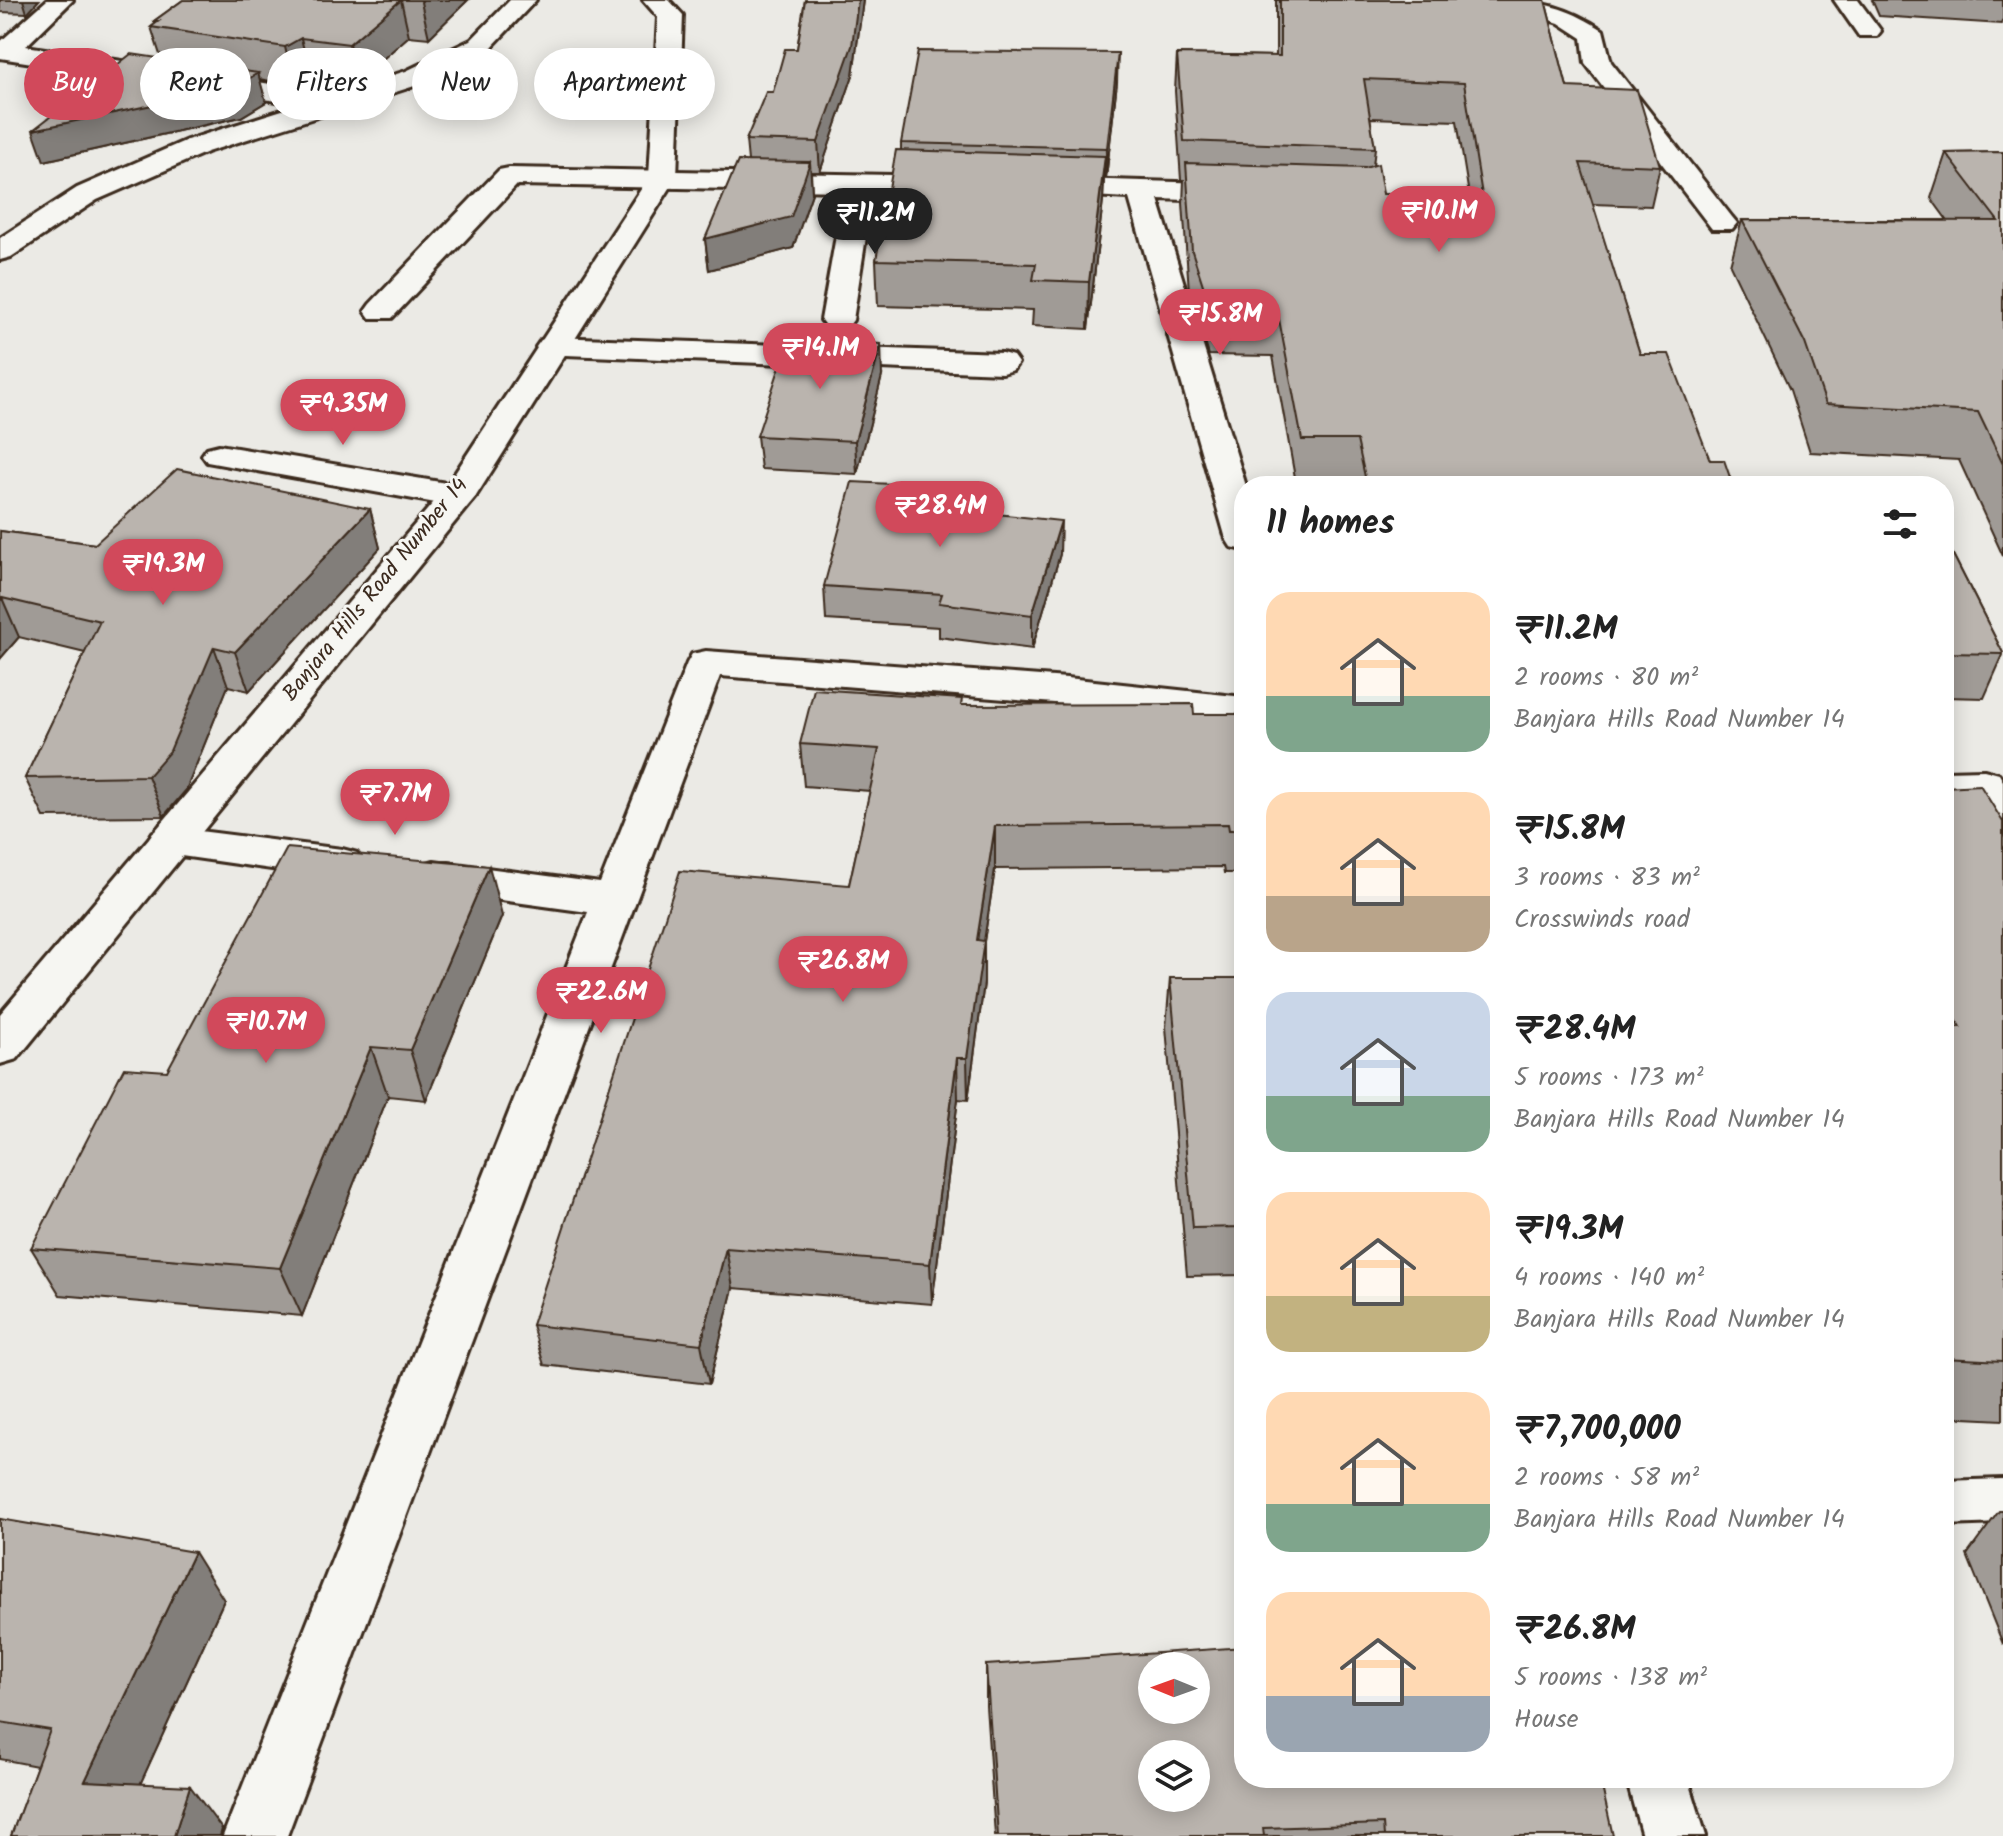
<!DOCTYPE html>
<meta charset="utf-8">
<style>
body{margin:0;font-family:Kalam,sans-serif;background:#f6f6f6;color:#222;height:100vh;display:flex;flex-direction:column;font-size:30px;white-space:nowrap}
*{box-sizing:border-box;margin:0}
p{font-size:26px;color:#767676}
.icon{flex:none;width:44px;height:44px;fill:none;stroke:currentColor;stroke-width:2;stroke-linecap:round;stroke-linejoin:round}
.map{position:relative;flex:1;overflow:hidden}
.side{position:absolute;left:1234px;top:476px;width:720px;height:1312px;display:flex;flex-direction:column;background:#fff;border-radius:32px;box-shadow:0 4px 20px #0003}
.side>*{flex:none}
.top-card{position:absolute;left:24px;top:48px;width:760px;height:72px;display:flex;gap:16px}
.needle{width:52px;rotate:271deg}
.buttons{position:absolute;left:1138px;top:1652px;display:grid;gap:16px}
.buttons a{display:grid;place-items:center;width:72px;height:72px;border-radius:50%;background:#fff;box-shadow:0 4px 20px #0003;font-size:40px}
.price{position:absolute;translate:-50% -68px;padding:0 18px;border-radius:28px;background:#d1495b;color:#fff;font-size:26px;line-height:52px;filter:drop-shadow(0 2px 4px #0008)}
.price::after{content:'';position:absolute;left:50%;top:48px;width:24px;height:18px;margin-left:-12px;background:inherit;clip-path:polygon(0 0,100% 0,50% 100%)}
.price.current{background:#222;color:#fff}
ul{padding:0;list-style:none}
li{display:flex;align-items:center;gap:24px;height:200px;padding:0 32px}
li span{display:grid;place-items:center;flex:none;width:224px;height:160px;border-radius:24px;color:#555}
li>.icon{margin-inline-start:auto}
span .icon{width:96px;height:96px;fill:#fffc;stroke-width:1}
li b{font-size:34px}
h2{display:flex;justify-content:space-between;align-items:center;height:96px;padding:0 32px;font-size:34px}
.pill{padding:0 28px;border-radius:36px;background:#fff;box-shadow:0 4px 20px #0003;font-size:28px;line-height:72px}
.pill.current{background:#d1495b;color:#fff}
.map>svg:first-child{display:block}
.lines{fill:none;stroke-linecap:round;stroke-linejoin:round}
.lane-casing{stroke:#3b2a1e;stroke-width:6}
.street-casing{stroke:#3b2a1e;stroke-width:6}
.secondary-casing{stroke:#3b2a1e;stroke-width:6}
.lane{fill:#f6f6f2;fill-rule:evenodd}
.street{fill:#f6f6f2;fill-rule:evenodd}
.secondary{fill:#f6f6f2;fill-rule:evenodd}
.wall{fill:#a09b96;stroke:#3b2a1e;stroke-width:2;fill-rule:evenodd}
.shaded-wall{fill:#827e7a;stroke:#3b2a1e;stroke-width:2}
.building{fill:#bab4ae;stroke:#3b2a1e;stroke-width:2;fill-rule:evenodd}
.labels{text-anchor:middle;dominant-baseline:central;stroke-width:6;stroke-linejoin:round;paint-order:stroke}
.street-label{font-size:22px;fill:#3b2a1e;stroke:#f6f6f2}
</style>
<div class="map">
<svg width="2003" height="1836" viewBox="0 0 2003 1836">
<rect width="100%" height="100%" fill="#ebeae5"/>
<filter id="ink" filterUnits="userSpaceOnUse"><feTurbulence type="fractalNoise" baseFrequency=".0125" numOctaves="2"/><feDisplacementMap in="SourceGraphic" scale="16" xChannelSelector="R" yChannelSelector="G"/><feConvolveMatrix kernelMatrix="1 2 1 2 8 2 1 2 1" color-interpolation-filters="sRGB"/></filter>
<g filter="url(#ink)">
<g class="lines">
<defs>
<path id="lane" d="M2003,1479V1523L1944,1525V1481Z"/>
<path id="street" d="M47,0H73L26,46L341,95L350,97L354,103L350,109L341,111L0,58V42Z
M1500,0C1540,0 1569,8 1603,30L1611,62L1732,217L1737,223L1732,229H1712L1585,63L1582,38L1559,23L1503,5Z
M1834,0H1858L1881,31L1877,36H1859Z
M509,168L950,176L960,179L964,185L960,191L950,194L873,192L853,320L848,327H826L821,320L844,191L517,185L392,318H370L365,311L370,304L499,170Z
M1043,178L1242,184L1252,187L1256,193L1252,199L1242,202L1158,199L1246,486L1244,550L1231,547L1226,539L1129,198L1033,193L1029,187L1033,181Z
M552,337L1002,353L1013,356L1018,363L1013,370L1002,373L541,354L536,347L541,340Z
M219,445L458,485L470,489L476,496L470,503L458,507L207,462L202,455L207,448Z
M706,651L1067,678L1244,697V723L1067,704L720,676L287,1836H223L588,912L434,891L419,887L412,876L419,865L434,861L600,883L687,663L692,654Z
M1984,770L1999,774L2003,781V835L1988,831L1971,798L1944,799V771Z
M168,827L342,849L357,853L363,864L357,875L342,879L153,852L147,842L153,832Z
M1626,1778H1688L1706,1836H1642Z"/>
<path id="secondary" d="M510,0H536L489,50L424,83L207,152L97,200L11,257L0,260V238L77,188L187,140L406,71L471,40Z
M643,0H669L683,15L677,177L476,496L17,1059L0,1064V1014L444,490L649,177L658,17Z"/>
</defs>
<!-- lane casing -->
<use href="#lane" class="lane-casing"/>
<!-- street casing -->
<use href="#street" class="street-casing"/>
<!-- secondary casing -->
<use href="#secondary" class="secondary-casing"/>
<!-- lane -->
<use href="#lane" class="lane"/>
<!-- street -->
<use href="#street" class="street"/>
<!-- secondary -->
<use href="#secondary" class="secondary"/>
</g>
<!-- wall -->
<path class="wall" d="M0,0H39L27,13L0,12Z
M183,0H468L429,38L409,36L358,81L310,75L294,85L259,79L266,102L241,117L44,161L161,58L151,27L155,24L154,21Z
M805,0H863L853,75L820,172H811L812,193L793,248L709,270L705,239L748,161L746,140L797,49Z
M1276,0H1545L1567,87L1660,166L1651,206L1592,204L1640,354L1710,460L1733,486H1351L1350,482L1296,483L1273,356L1209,355L1189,291L1183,203L1184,180H1181L1175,91L1177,54L1276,56ZM1370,118L1457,121L1469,195L1383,194L1373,166L1375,148Z
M1872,0H2003V19L2001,24L1879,16Z
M1117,82L1106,178H1104L1103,200L1088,329L1032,326L1033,310L878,306L876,260L901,151V143Z
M2003,152V556L1959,460L1810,452L1790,390L1730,265L1742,220H1947L1931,198L1946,153Z
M882,376L857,474L761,469L757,436Z
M370,509L380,548L249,691L228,686L186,790L164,816L44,817L25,778L85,653L19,637L0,659V531L95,544Z
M952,509L1060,554L1032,649L939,637V627L826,620L824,586Z
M1944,537L2003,653V655L1984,698L1944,697Z
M962,705L1194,714H1244V873H1224L1223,867L995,869L984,941V983L968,1100L958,1099L932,1304L733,1288L709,1384L544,1365L532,1325L849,885L870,791L804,786L800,744Z
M1944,787L2003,822V1420L1944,1417Z
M502,916L426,1100L388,1096L302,1316L60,1295L31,1248L167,1071Z
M1170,978H1244V1275L1187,1276L1166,1027Z
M1999,1511H2003V1644L1967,1555Z
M0,1519L224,1600L140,1784L222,1829L220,1836H11L37,1766L0,1759Z
M986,1665L1613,1836H995L986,1706Z"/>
<!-- shaded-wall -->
<path class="shaded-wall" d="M23,0H39L27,13Z
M401,0L409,36L358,81L349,44Z
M423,0H468L429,38L421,2Z
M858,0H863L853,75L820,172L818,142Z
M301,38L310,75L294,85L285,47Z
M1118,53L1117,82L1106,178L1107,148Z
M258,73L266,102L241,117L44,161L33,130Z
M1105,156L1103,200L1088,329L1089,282Z
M810,162L812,193L793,248L709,270L705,239Z
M881,344L882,376L857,474L855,441Z
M370,509L380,548L249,691L235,652Z
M1061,521L1060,554L1032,649V615Z
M2,598L19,637L0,659V601Z
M214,647L228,686L186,790L164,816L148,776Z
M995,826V869L984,941V983L968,1100L967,1058L977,940Z
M489,866L502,916L426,1100L410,1050Z
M371,1047L388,1096L302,1316L280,1268Z
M957,1058L958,1099L932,1304L930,1264Z
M726,1248L733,1288L709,1384L701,1344Z
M194,1552L224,1600L122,1824L85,1781Z
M190,1786L222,1829L220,1836H174Z"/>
<!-- building -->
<path class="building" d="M183,0H401L349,44L301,38L285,47L151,27L159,21H154Z
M805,0H858L852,46L818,142L746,140L766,92H773L785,49H797Z
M1280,0H1545L1567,87L1637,90L1660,166L1580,163L1640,354H1669L1710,460H1724L1733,486H1367L1357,440H1302L1278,314L1212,313L1192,251L1186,163L1365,168L1378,164L1383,194L1482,195L1464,83L1364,79L1375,148L1184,141L1177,54L1280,56Z
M918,51L1118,53L1107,148L901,143Z
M131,54L258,73L233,88L33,130Z
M896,150L1105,156L1089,282L1033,280L1036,264L876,260Z
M2003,152V464L1978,412L1826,404L1805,343L1742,220L1998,221L1946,153Z
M738,161L810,162L791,217L705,239Z
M789,339L881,344L855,441L757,436Z
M177,469L370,509L235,652L214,647L170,751L148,776L25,778L100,621L2,598L0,601V531L95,544Z
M852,482L951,487L950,509L1061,521L1032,615L939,603L942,594L824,586Z
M1944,537L2003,653V654L1944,653Z
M814,689L962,699L961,705L1193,704L1194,714H1244V830H1229L1228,824L995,826L977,940L984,941L967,1058H957L930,1264L726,1248L701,1344L532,1325L680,871L849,885L879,749L800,744Z
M1980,785L2003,822V1361L1944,1358V1027H1960L1944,998V787Z
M287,848L489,866L410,1050L371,1047L280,1268L31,1248L124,1068L167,1071Z
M1170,978H1244V1227L1193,1228Z
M0,1519L194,1552L85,1781L190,1786L174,1836H11L50,1730L0,1722Z
M1244,1647V1778H1600L1613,1836H1384L1383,1824L1263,1828L1264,1836H998L986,1665ZM1152,1666H1196V1710H1152ZM1152,1754H1196V1798H1152Z"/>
</g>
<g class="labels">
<!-- street labels -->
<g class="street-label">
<text transform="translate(376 590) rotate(-51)">Banjara Hills Road Number 14</text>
</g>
</g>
</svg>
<div class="buttons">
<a><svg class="needle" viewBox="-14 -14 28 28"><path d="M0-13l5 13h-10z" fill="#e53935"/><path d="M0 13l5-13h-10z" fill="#767676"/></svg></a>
<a><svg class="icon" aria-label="layers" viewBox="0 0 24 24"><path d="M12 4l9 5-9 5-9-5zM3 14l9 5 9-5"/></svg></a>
</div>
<b class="price" style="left:1439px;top:254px">₹10.1M</b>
<b class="price current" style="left:875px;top:256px">₹11.2M</b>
<b class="price" style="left:1220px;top:357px">₹15.8M</b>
<b class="price" style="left:820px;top:391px">₹14.1M</b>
<b class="price" style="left:343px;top:447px">₹9.35M</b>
<b class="price" style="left:940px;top:549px">₹28.4M</b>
<b class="price" style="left:163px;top:607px">₹19.3M</b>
<b class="price" style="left:395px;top:837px">₹7.7M</b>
<b class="price" style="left:843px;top:1004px">₹26.8M</b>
<b class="price" style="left:601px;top:1035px">₹22.6M</b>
<b class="price" style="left:266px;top:1065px">₹10.7M</b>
<div class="top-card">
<a class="pill current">Buy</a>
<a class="pill">Rent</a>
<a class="pill">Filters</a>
<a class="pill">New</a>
<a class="pill">Apartment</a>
</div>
<section class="side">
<h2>11 homes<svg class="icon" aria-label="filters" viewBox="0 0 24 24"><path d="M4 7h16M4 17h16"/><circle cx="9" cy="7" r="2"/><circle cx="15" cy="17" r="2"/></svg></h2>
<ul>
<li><span style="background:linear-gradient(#ffd9b3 65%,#7fa58c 0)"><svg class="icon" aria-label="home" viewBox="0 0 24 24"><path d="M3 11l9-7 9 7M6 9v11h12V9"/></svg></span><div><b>₹11.2M</b><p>2 rooms · 80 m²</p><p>Banjara Hills Road Number 14</p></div></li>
<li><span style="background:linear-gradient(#ffd9b3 65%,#b9a48a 0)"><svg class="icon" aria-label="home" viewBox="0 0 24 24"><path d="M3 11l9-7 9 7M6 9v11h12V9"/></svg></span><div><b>₹15.8M</b><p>3 rooms · 83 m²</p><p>Crosswinds road</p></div></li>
<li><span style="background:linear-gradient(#c9d6e8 65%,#7fa58c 0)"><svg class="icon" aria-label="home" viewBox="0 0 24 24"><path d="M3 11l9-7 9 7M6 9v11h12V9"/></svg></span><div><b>₹28.4M</b><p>5 rooms · 173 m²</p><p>Banjara Hills Road Number 14</p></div></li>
<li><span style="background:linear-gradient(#ffd9b3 65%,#c2b280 0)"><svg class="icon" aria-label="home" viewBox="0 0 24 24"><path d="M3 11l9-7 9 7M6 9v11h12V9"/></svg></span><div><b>₹19.3M</b><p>4 rooms · 140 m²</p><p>Banjara Hills Road Number 14</p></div></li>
<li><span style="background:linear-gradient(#ffd9b3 70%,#7fa58c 0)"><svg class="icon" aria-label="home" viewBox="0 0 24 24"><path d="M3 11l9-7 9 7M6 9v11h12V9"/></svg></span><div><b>₹7,700,000</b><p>2 rooms · 58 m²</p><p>Banjara Hills Road Number 14</p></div></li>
<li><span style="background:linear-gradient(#ffd9b3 65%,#9aa5b1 0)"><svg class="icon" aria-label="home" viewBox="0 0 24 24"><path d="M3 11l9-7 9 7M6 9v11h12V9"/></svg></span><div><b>₹26.8M</b><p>5 rooms · 138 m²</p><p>House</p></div></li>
</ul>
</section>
</div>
